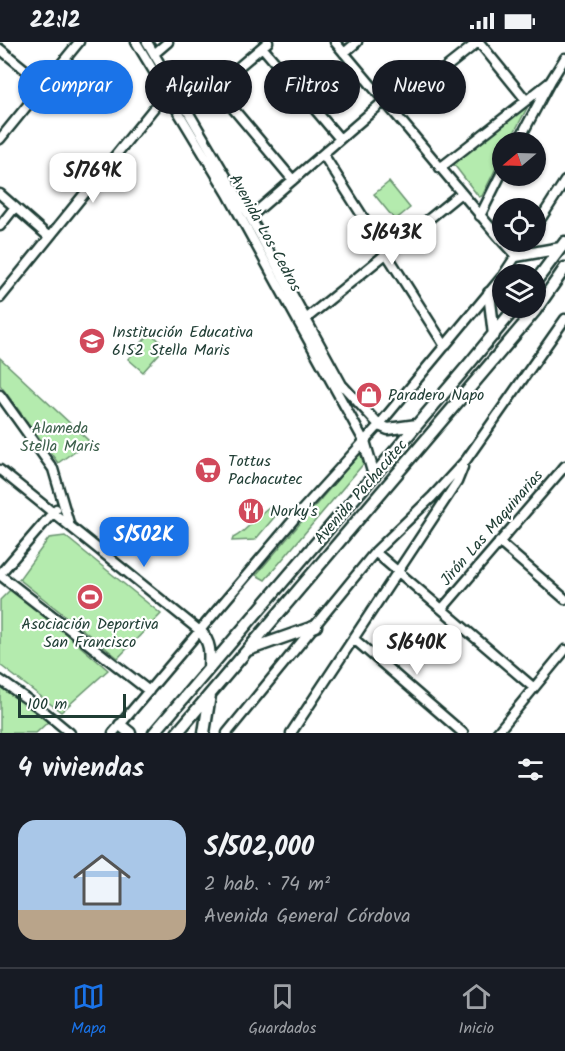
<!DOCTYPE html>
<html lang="es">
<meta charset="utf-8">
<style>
body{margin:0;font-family:Kalam,sans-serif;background:#20242c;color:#f1f3f6;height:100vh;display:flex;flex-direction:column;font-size:22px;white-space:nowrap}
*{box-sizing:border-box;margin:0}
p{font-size:20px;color:#9ea1a6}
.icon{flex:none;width:33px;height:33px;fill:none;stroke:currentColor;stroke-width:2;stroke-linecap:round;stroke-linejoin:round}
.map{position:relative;height:691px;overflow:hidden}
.drawer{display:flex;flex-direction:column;background:#171b24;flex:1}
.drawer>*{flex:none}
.guide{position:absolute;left:18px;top:18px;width:530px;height:54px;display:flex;gap:12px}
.needle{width:39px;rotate:251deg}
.buttons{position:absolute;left:492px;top:90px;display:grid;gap:12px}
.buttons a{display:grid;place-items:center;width:54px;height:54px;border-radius:50%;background:#171b24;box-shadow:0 2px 4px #0004;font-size:30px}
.scale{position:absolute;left:18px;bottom:15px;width:108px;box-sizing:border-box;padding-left:6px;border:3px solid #1f3d34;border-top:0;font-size:16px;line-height:21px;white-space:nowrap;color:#1f3d34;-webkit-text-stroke:4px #fff;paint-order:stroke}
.price{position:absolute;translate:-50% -51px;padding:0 14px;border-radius:12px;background:#fff;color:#222;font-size:20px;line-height:39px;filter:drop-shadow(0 2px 3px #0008)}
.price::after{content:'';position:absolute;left:50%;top:36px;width:18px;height:14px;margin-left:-9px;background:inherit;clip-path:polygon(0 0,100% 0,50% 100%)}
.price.current{background:#1a73e8;color:#fff}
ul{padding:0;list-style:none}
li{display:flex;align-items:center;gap:18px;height:150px;padding:0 18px}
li+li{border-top:2px solid #363941}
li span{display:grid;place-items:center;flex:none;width:168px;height:120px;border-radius:18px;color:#555}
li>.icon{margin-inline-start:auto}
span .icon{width:72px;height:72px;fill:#fffc;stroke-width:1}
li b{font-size:26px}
h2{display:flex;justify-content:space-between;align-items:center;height:72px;padding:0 18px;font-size:26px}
.tag{padding:0 21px;border-radius:27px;background:#171b24;box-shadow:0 2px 4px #0004;font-size:21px;line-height:54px}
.tag.current{background:#1a73e8;color:#fff}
.status{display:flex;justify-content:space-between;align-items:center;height:42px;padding:0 30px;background:#171b24;direction:ltr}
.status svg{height:16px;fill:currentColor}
.tabs{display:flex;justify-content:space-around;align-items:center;height:84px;border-top:2px solid #363941;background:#171b24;font-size:16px;color:#9ea1a6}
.tabs a{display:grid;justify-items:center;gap:3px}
.tabs .current{color:#1a73e8}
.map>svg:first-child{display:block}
.green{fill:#b4ebae;stroke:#6a9471;stroke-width:1.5}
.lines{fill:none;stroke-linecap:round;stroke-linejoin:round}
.minor-casing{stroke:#1f3d34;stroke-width:13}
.major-casing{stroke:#1f3d34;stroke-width:15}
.minor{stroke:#fff;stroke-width:8}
.major{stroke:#fff;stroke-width:10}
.labels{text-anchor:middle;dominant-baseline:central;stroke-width:4.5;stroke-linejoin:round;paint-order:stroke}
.street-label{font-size:16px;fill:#1f3d34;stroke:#fff}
.poi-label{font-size:16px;fill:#1f3d34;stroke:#fff;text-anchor:start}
.park-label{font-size:16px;fill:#3d604c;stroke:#fff}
</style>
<div class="status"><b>22:12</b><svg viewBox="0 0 49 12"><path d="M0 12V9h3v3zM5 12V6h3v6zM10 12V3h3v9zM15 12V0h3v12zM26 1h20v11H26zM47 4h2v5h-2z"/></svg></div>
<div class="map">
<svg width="565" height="691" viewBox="0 0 565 691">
<rect width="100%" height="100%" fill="#fff"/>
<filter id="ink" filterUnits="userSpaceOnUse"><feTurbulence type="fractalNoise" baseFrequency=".0167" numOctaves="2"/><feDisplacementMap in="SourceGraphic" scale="12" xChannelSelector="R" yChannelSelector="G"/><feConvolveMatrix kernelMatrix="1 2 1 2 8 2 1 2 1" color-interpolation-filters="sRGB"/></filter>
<g filter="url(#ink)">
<!-- green -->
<path class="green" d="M524,62L527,66L509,100H502V114L482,154L479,155L452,120Z
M389,140L410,166L395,178L374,152Z
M150,291L166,304L143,330L128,317Z
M0,316L89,399L58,421L0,343Z
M361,410L365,420L265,538L256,533Z
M269,465L277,472L255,498L232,499L233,496C248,489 255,475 269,465Z
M65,494L161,572L118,616L19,537L49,496Z
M12,546L108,628L61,670L0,623V558Z
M0,641L49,679L36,691H0Z"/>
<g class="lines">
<defs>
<path id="minor" d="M136,0L229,154L364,399
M147,0L250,175L342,343L379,383
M335,0L502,199
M479,0L526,58
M262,5L340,97
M0,7L44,43
M344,11L357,0
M154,12L168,0
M215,45L293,138
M188,68L268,0
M392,68L478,0
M0,97L79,0
M518,100L550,40L565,16
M323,112L445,304
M440,126L550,40
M0,152L49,195
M480,174L502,130
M250,175L384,59
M0,184L15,165
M536,184L565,139
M503,200L516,214
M504,232L525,200
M0,256L166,51
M307,276L461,151
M0,353L53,427L69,481
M0,428L200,589
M499,500L565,557
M375,510L534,646
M0,532L56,467
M0,533L149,649
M442,567L565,424
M354,597L463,691
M0,638L41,667L70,691
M113,691L301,469L379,383L502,235
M227,691L375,510L432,455L466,418L565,277
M291,691L457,440L463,425
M497,691L565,608"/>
<path id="major" d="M516,214L561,206
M536,239L565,200
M489,251L494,293
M379,383L388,387L417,383
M364,399L374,433
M200,589C211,601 210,611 209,626
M248,608L316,584
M120,683L130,691
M154,691L469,322L515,266
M177,691L535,269L565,226
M204,691L210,653"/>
</defs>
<!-- minor casing -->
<use href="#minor" class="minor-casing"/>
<!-- major casing -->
<use href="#major" class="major-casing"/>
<!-- minor -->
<use href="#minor" class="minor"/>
<!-- major -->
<use href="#major" class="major"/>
</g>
</g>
<!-- icons -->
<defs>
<symbol id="school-disc" viewBox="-11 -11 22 22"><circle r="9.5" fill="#d1495b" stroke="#fff"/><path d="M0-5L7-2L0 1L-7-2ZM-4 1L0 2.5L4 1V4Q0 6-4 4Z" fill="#fff"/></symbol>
<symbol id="shop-disc" viewBox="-11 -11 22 22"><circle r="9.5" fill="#d1495b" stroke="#fff"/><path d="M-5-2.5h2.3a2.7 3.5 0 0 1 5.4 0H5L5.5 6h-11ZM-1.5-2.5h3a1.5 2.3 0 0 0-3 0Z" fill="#fff"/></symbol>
<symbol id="supermarket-disc" viewBox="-11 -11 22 22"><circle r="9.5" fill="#d1495b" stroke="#fff"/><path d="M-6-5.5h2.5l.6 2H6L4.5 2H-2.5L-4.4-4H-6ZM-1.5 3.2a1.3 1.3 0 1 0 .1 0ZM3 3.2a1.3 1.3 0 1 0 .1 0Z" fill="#fff"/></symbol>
<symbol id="restaurant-disc" viewBox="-11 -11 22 22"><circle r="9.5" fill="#d1495b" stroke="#fff"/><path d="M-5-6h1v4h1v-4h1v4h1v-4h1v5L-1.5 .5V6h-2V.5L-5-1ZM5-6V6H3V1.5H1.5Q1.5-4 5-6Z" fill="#fff"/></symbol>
<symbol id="stadium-disc" viewBox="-11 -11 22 22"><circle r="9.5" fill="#d1495b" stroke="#fff"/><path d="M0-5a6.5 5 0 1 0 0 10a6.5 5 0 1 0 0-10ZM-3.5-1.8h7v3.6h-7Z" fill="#fff"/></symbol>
</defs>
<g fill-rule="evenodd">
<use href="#school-disc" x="77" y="284" width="30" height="30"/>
<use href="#shop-disc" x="354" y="338" width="30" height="30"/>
<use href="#supermarket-disc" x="193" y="413" width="30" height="30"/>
<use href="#restaurant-disc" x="236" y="454" width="30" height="30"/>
<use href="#stadium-disc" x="75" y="540" width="30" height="30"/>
</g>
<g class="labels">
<!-- street labels -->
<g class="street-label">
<text transform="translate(265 191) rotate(61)">Avenida Los Cedros</text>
<text transform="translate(361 450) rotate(-49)">Avenida Pachacútec</text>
<text transform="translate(492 486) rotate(-49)">Jirón Las Maquinarias</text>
</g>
<!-- poi labels -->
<g class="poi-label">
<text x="112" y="290">Institución Educativa<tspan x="112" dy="18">6152 Stella Maris</tspan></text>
<text x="388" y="353">Paradero Napo</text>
<text x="228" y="419">Tottus<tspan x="228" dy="18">Pachacutec</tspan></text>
<text x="270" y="469">Norky's</text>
<text x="90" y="582" text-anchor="middle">Asociación Deportiva<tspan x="90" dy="18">San Francisco</tspan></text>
</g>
<!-- park labels -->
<g class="park-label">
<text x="60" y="386">Alameda<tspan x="60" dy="18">Stella Maris</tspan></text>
</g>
</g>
</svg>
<div class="buttons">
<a><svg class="needle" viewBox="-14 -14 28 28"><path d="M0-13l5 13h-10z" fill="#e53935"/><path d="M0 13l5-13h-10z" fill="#9ea1a6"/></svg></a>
<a><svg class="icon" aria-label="locate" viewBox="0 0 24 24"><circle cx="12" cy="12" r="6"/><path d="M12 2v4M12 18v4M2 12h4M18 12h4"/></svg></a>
<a><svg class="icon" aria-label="layers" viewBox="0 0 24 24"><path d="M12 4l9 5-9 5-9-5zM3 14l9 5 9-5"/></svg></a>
</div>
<div class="scale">100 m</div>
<b class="price" style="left:93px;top:162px">S/769K</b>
<b class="price" style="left:392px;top:224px">S/643K</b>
<b class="price current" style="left:144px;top:526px">S/502K</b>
<b class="price" style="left:417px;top:634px">S/640K</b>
<div class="guide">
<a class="tag current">Comprar</a>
<a class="tag">Alquilar</a>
<a class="tag">Filtros</a>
<a class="tag">Nuevo</a>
</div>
</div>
<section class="drawer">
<h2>4 viviendas<svg class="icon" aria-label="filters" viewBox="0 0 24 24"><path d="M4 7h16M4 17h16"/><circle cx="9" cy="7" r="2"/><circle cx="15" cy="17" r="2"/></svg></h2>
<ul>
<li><span style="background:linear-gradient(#a9c7e8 75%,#b9a48a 0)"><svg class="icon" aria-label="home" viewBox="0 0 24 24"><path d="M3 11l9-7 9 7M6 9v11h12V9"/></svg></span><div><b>S/502,000</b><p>2 hab. · 74 m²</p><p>Avenida General Córdova</p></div></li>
</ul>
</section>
<nav class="tabs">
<a class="current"><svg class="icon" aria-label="map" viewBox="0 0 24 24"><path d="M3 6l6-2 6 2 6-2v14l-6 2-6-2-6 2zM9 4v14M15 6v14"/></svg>Mapa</a>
<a><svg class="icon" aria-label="saved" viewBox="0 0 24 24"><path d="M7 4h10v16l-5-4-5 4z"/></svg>Guardados</a>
<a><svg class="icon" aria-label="home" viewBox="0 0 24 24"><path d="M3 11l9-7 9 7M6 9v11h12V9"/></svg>Inicio</a>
</nav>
